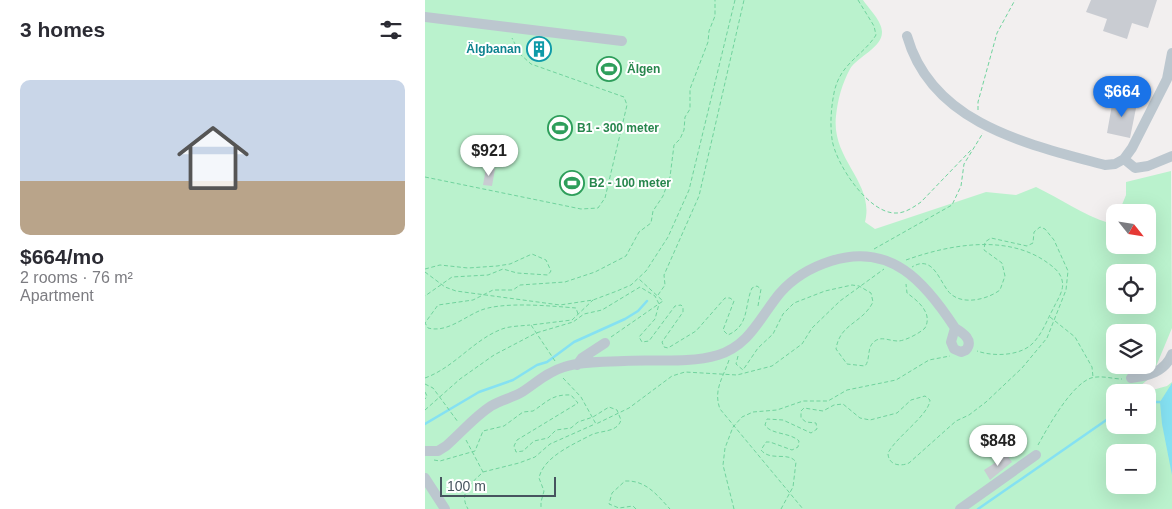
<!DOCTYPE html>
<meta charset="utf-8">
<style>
body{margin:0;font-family:Arial,sans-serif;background:#f7f7f7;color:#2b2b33;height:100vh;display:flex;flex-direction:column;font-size:19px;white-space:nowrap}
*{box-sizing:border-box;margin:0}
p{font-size:16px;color:#7c7c81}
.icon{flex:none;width:28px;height:28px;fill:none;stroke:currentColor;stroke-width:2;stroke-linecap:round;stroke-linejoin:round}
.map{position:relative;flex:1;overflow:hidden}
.side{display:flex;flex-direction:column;background:#fff;width:425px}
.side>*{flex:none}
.needle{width:32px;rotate:120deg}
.buttons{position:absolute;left:681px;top:204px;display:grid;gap:10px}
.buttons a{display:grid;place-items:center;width:50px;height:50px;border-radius:10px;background:#fff;box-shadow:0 5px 20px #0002;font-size:25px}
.scale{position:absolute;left:15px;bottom:12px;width:116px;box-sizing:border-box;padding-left:5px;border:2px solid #46545e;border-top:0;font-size:14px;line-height:18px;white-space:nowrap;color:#46545e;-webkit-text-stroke:4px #fff;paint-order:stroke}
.price{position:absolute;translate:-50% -42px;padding:0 11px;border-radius:18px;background:#fff;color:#222;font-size:16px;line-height:32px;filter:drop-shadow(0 1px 2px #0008)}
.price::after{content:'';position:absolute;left:50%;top:30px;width:15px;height:11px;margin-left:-8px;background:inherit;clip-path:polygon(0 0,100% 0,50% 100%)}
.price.selected{background:#1a73e8;color:#fff}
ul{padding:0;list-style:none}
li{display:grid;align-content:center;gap:10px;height:265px;padding:0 20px}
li+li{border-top:1px solid #e1e1e2}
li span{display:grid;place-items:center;height:155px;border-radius:10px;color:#555}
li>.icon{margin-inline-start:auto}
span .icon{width:90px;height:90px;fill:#fffc;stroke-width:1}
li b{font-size:21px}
h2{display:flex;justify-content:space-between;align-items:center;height:60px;padding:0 20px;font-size:21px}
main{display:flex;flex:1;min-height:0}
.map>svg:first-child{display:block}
.green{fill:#baf2cd;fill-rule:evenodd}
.water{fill:#85e1f2}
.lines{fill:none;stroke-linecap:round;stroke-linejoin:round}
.stream{stroke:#85e1f2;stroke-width:2.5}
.building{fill:#c9ccd2}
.path{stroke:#70d39d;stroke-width:1;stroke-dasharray:4 2.5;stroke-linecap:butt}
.minor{stroke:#bcc7cf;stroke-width:10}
.labels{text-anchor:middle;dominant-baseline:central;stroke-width:4;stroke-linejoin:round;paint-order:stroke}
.culture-label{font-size:12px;font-weight:bold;fill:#0d838f;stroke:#fff;text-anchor:end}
.leisure-label{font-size:12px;font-weight:bold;fill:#27864d;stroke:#fff;text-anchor:start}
</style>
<main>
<section class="side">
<h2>3 homes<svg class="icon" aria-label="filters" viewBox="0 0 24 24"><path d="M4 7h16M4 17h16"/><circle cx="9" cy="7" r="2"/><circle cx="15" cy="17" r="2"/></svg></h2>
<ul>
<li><span style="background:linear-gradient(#c9d6e8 65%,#b9a48a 0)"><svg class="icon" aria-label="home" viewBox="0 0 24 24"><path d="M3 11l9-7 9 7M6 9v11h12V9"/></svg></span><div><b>$664/mo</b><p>2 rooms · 76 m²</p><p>Apartment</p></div></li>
</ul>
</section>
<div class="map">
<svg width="747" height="509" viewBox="0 0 747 509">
<rect width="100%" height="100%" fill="#f2efef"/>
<!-- green -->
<path class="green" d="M0,0H438C444,9 457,21 457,32C457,48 433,56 425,69C417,84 413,98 411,116C406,160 450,182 440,222L450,229L561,192L591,195L611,187C636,199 658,215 684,223L690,220V245H722V212H694L701,195V182L746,171L747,328L727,376L708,392H690V408L682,415L690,411V425H722V392H720L742,386L747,382V509H0ZM690,272H722V305H690ZM690,332H722V365H690ZM690,452H722V485H690Z"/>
<!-- water -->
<path class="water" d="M747,383V475L737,424L735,402Z"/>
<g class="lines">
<!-- stream -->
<path class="stream" d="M722,402H735
M0,424L54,392L88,380L112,365L122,362L149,342L200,319L213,311L222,301
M553,509L690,414"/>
</g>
<!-- building -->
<path class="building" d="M666,0H732L723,28L707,23L702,39L678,31L682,19L661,12Z
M688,99L712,103L705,138L682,133Z
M61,168L70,169L67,186L58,185Z
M582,455L587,462L565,480L559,470Z"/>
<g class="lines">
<!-- path -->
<path class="path" d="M433,0L449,26L451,35C437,57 415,63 409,93C406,109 405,123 407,139C410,163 444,215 472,213C480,213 489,207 496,202L546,150
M553,110V102L572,33L590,0
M0,177L156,209L173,208L180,198L202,105L199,97L106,64L95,54L87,38
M449,249L527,205L536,186L539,164L558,133
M481,260C523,245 580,234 620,261C627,266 635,271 637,280C640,290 632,300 628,309C622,320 618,332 609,342C597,356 569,357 552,351
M0,269L15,265L43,268L72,266L85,264L107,254L121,260L126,271L123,275L92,273L78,269L63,275L27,277L0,296
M0,272L20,287L31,291L135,305L168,300L192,291L206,285L221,271L243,237L264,190L310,0
M233,295L240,285L239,275L274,196L319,0
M153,314L151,308C126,306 76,301 54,311C38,318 21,333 3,328L0,323L13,305L48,300L68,290H88L95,285L140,282L170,272L201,256L214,232L226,223L228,211L238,196L245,177L249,145L255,139L259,130L260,117L265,109V89L283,42L284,31L290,16V0
M625,317L650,337L667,367L668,377
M186,337L238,301L214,279
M313,356L311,364L318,370L333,348L348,334L358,314L369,303L400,291L427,285L434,286L446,293L448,302C437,324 415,323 411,349L422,364L440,366C446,359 441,347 450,341C457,336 464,341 473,341C480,341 495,333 500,328C508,313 493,301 482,293L481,284
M304,360C298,378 288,390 295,409L378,509
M130,361L106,325L147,320L168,300
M0,378C30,367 48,340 77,329C85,326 96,326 105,325
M138,378L156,397L171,424L204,408L247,376L260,372L312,375L347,366L377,344L387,328L415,301L459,269
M0,384L8,388L33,422
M0,392L2,396L0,399
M0,410L35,379L69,355L111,333L148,322L159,314L177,310L215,287L230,296L234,304L230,319L214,337L217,342L224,341L250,306L256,305L258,307V312L237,342L239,347L243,348L271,331L300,298H305L309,301L298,330L303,335C325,325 319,306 327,288L332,286L336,289L333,306
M41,440L58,472C47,483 33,492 43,509
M613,445C623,427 646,385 666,378C676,375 688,379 697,379
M9,460L15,461L50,451L58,431L79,426L98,412L108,411C122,402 127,394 146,395L153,403L92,440L89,446L91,452L98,451L109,441L123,438L131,430L146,428L153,422L168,417L184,407L192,410L196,420C192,433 176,430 166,435C149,444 118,457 114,478L119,491L116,502V509
M58,472L94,463L110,457L125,444L170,424
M211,509L208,506L194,508L184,504L187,493L200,481C221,480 232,495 245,509
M309,509L298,465L300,448L308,427L317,417L328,412L352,410L378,401H403L422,390L471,380L504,360L525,356
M356,509L368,487L371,462C363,451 346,462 336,450L341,442H345L367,450L373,447L374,441C365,432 346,435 340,425L342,419L358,420L386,433L392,429L391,423L381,422L376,418V411L379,408L398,411L409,405L418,404L435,418L445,420L472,413L486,400L500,396L505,400C504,415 471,437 463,453C463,465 475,467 484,463L531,421L544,415L561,402L597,368L622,338L641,290L643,271L629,240L620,229L615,227L609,232L608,243L602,246L566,238L560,242L559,250L577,263L580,276L575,290C563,299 540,305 527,295C515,286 510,253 487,267"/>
<!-- minor -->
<path class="minor" d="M0,17L197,41
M482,36C507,124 602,144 680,165L690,164L699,159L707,148L742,79L747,53
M699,159L710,168L723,166L747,156
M152,365L157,358L180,343
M706,378C723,376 740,372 747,354
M0,451H13L21,446C36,433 49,417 66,406C76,400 87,398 97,392C111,383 122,372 139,367C157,361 180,362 199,361C230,359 262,364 293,355C325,345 335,317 355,293C369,277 387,267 406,261C466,242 500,282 530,328L526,342L529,349L536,352L541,350C549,340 538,333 530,328
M0,478L20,509
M535,509L611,455"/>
</g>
<!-- icons -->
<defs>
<symbol id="building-ring" viewBox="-11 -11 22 22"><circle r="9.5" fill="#fff" stroke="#0f9aa8" stroke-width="1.5"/><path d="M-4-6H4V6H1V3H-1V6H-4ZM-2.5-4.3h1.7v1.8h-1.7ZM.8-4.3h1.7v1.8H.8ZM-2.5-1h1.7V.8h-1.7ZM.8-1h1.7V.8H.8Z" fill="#0f9aa8"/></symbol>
<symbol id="stadium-ring" viewBox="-11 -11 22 22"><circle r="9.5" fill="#fff" stroke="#2e9e5b" stroke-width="1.5"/><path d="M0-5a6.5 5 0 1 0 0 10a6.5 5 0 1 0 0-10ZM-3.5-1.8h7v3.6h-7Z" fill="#2e9e5b"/></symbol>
</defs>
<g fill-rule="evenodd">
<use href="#building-ring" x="100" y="35" width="28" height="28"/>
<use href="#stadium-ring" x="170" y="55" width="28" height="28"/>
<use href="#stadium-ring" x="121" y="114" width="28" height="28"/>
<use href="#stadium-ring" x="133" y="169" width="28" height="28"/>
</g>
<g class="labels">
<!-- culture labels -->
<g class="culture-label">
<text x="96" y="49">Älgbanan</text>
</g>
<!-- leisure labels -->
<g class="leisure-label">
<text x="202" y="69">Älgen</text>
<text x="152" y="128">B1 - 300 meter</text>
<text x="164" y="183">B2 - 100 meter</text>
</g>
</g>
</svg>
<div class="buttons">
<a><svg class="needle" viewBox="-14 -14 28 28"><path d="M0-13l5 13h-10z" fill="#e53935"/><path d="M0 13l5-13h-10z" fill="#7c7c81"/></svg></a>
<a><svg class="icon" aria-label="locate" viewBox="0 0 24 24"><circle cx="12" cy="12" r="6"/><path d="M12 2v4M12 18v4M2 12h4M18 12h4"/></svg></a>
<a><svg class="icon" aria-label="layers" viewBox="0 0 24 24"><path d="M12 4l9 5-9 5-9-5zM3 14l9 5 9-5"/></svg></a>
<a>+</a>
<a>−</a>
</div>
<div class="scale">100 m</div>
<b class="price selected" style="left:697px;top:118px">$664</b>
<b class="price" style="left:64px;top:177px">$921</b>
<b class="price" style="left:573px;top:467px">$848</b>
</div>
</main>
